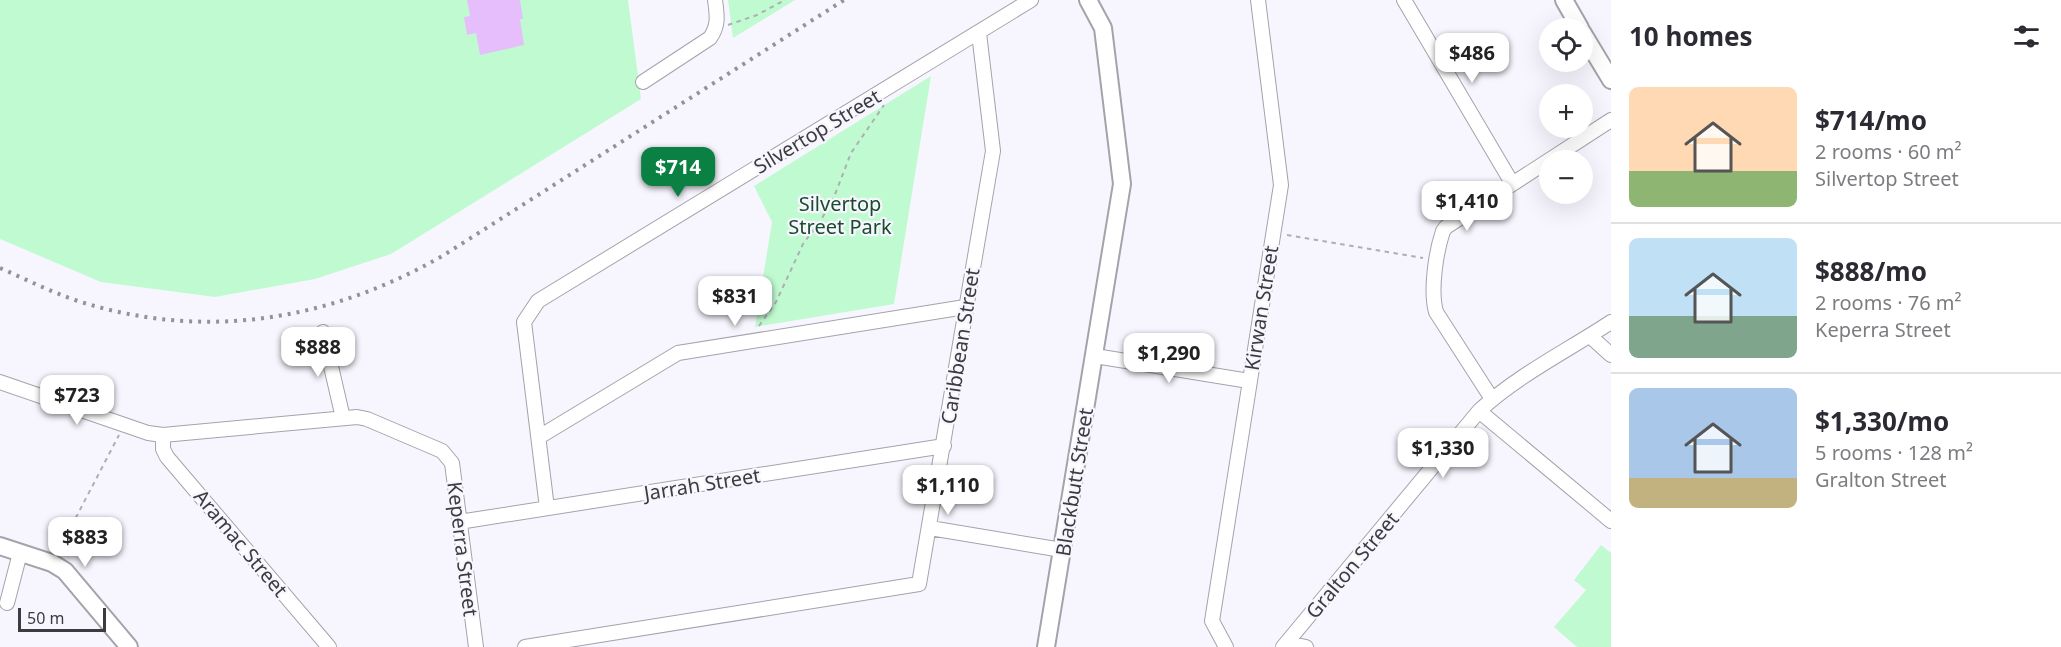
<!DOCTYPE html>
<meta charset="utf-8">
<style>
body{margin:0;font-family:"Noto Sans",sans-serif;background:#f2f2f3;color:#2b2b33;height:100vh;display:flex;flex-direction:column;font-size:22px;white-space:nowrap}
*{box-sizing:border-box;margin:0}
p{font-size:20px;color:#7c7c81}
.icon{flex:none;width:33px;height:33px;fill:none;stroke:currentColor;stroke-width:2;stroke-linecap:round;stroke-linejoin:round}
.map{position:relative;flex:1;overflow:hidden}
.sheet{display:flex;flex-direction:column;background:#fff;width:450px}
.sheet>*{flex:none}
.tools{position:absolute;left:1539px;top:18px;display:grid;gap:12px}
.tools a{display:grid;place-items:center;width:54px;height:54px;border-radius:50%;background:#fff;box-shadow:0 6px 24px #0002;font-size:30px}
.scale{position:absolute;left:18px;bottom:15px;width:88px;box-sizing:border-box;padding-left:6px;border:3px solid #3c3c3f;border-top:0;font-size:16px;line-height:21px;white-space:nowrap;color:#3c3c3f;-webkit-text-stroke:4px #f7f6fe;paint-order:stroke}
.price{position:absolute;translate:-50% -51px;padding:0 14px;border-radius:12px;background:#fff;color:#222;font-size:20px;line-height:39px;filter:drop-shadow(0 2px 3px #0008)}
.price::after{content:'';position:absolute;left:50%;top:36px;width:18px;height:14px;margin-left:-9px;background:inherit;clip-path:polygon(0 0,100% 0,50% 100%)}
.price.current{background:#0b8043;color:#fff}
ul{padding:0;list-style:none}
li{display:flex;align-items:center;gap:18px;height:150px;padding:0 18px}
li+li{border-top:2px solid #e1e1e2}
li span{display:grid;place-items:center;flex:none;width:168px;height:120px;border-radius:9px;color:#555}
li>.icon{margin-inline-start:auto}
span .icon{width:72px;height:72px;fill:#fffc;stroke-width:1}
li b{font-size:26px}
h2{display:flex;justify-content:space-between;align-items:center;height:72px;padding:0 18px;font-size:26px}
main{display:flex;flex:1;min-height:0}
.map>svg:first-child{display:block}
.green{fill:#c0fad1}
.building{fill:#e6befb}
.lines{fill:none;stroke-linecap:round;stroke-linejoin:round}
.minor-casing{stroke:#a4a3aa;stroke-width:16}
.tertiary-casing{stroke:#a4a3aa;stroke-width:20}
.path{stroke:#aeaeb4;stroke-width:2;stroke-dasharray:4.5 4.5;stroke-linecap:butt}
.minor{stroke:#fff;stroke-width:14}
.tertiary{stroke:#fff;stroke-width:16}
.rail{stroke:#929297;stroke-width:4;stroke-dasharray:3 6;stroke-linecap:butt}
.labels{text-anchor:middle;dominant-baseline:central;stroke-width:4.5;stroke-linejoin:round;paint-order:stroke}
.street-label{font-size:20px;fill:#3c3c3f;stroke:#f7f6fe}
.park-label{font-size:20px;fill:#194b2d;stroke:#f7f6fe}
</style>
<main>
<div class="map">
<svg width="1611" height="647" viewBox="0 0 1611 647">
<rect width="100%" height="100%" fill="#f7f6fe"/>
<!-- green -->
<path class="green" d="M0,0H628L641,99L391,254L315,279L215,297L101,282L0,239Z
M728,0H795L733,38Z
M931,76L894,304L755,327L772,222L754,186Z
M1601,545L1611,553V647H1577L1554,627L1586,590L1574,580Z"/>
<!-- building -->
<path class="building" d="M467,0H520L523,19H520L524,45L480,55L476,33L467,35L464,17L470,16Z"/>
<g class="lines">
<defs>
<path id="minor" d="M1404,0L1512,183
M643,82L710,38C719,25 717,15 715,0
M323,332L343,418
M1590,336L1611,355
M1095,356L1249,381
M0,382L148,433L163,435L357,417L367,419L442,451L452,463L476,647
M1492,399L1436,312C1430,290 1436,252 1443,231L1446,227L1611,120
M1479,411L1611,521
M163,435V449L167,457L329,647
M539,437L678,353L965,307
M547,508L524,322L538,301L1031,0
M459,522L944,446
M930,528L1062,550
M7,603L20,553
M1287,643L1306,647
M525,647L919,584L993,151L979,33
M1226,647L1212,621L1281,185L1258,0
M1283,647L1479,411C1518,375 1567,351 1611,322"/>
<path id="tertiary" d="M1564,0L1580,28
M1582,32L1611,80
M0,546L52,563L65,571L129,647
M1046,647L1122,184L1103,28L1088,0"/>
</defs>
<!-- minor casing -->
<use href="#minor" class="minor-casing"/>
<!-- tertiary casing -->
<use href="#tertiary" class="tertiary-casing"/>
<!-- path -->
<path class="path" d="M728,25L757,15L785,0
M1287,235L1423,258
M759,326L776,302L803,244L821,220L834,197L851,153L884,105
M59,550L119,435"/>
<!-- minor -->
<use href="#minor" class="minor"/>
<!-- tertiary -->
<use href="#tertiary" class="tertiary"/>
<!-- rail -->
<path class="rail" d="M0,268C25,279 49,291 75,300C202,342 330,321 444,255L844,0"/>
</g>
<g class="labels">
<!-- street labels -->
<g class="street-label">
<text transform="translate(817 131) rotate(-31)">Silvertop Street</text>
<text transform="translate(1261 308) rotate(-81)">Kirwan Street</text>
<text transform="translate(960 346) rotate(-81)">Caribbean Street</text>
<text transform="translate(1074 482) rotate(-81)">Blackbutt Street</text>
<text transform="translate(702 484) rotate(-9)">Jarrah Street</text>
<text transform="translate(241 543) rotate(50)">Aramac Street</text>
<text transform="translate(463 549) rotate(83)">Keperra Street</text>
<text transform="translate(1352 565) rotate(-50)">Gralton Street</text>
</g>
<!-- park labels -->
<g class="park-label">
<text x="840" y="203">Silvertop<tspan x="840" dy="23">Street Park</tspan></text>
</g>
</g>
</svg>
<div class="tools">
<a><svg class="icon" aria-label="locate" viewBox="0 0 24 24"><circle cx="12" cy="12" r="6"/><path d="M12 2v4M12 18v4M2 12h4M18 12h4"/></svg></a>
<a>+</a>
<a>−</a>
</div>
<div class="scale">50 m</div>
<b class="price" style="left:1472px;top:84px">$486</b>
<b class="price current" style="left:678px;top:198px">$714</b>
<b class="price" style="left:1467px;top:232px">$1,410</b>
<b class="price" style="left:735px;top:327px">$831</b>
<b class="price" style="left:318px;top:378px">$888</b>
<b class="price" style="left:1169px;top:384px">$1,290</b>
<b class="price" style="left:77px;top:426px">$723</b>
<b class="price" style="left:1443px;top:479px">$1,330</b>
<b class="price" style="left:948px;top:516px">$1,110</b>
<b class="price" style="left:85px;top:568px">$883</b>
</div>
<section class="sheet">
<h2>10 homes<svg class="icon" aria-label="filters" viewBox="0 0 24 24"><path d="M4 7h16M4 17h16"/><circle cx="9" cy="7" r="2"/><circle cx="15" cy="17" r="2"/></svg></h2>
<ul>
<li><span style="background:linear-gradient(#ffd9b3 70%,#8fb573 0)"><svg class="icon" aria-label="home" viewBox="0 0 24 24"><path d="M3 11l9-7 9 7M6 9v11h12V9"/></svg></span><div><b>$714/mo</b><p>2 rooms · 60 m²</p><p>Silvertop Street</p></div></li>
<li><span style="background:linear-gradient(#bfe0f5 65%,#7fa58c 0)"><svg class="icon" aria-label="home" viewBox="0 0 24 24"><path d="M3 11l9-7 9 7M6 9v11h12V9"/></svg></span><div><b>$888/mo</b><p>2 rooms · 76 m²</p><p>Keperra Street</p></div></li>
<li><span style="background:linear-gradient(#a9c7e8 75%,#c2b280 0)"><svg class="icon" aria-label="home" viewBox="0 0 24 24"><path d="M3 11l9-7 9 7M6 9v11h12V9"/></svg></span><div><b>$1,330/mo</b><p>5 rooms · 128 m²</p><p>Gralton Street</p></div></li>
</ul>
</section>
</main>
